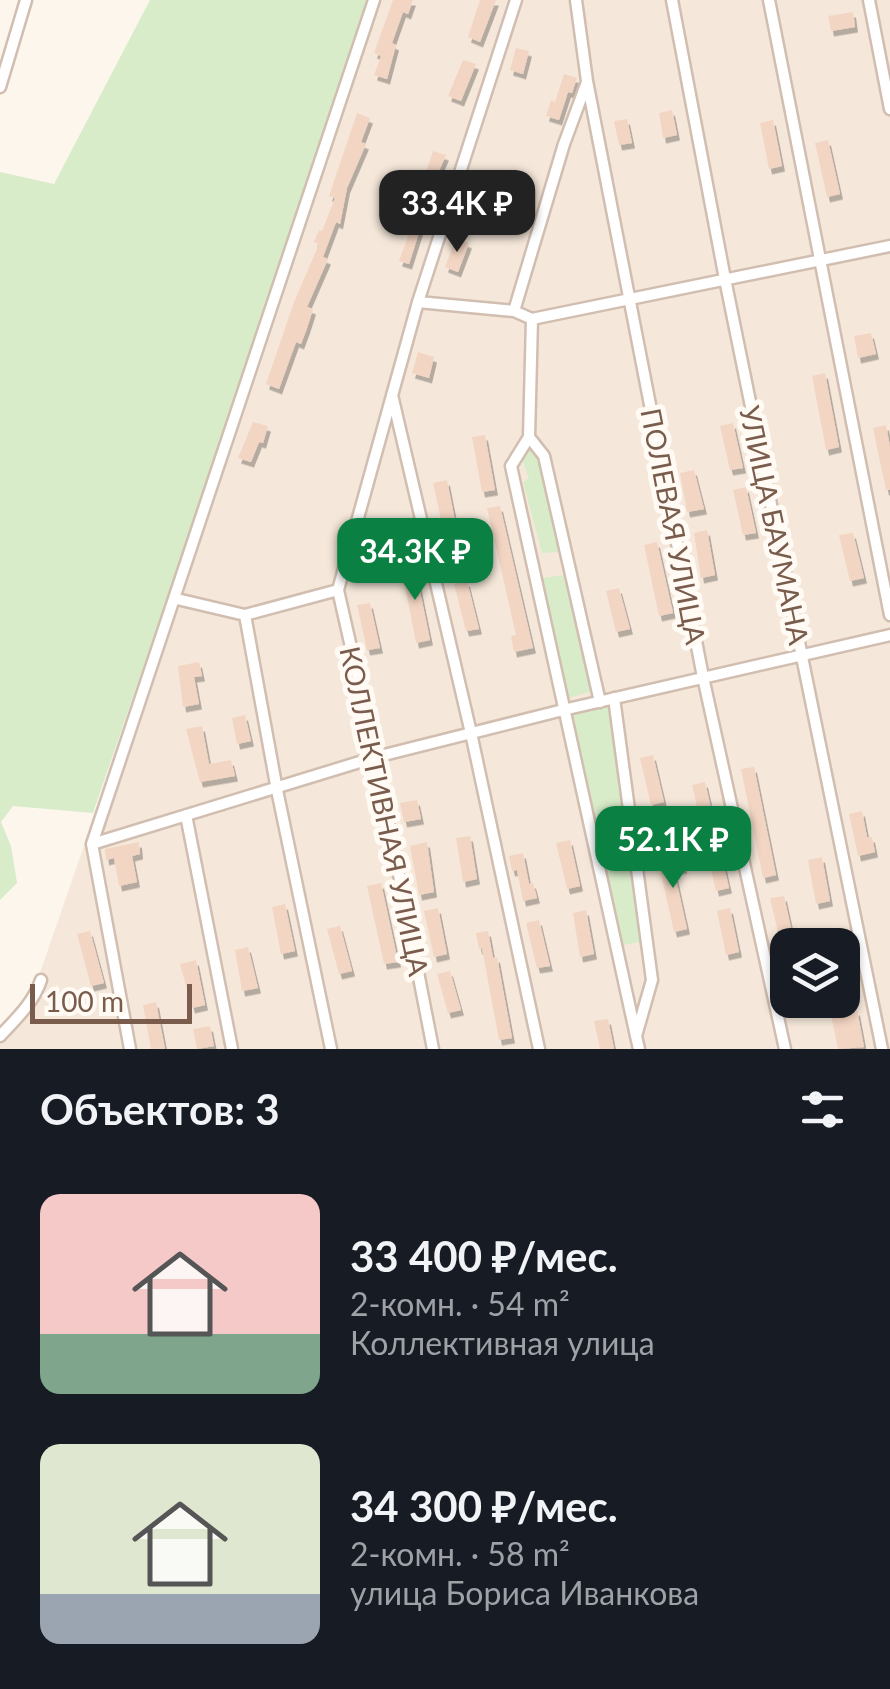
<!DOCTYPE html>
<html lang="ru">
<meta charset="utf-8">
<style>
body{margin:0;font-family:Lato,sans-serif;background:#20242c;color:#f1f3f6;height:100vh;display:flex;flex-direction:column;font-size:38px;white-space:nowrap}
*{box-sizing:border-box;margin:0}
p{font-size:32px;color:#9ea1a6}
.icon{flex:none;width:55px;height:55px;fill:none;stroke:currentColor;stroke-width:2;stroke-linecap:round;stroke-linejoin:round}
.map{position:relative;height:1049px;overflow:hidden}
.details{display:flex;flex-direction:column;background:#171b24;flex:1}
.details>*{flex:none}
.controls{position:absolute;left:770px;top:928px;display:grid;gap:20px}
.controls a{display:grid;place-items:center;width:90px;height:90px;border-radius:20px;background:#171b24;box-shadow:0 2px 8px #0004;font-size:50px}
.scale{position:absolute;left:30px;bottom:25px;width:162px;box-sizing:border-box;padding-left:10px;border:5px solid #7a5c4d;border-top:0;font-size:28px;line-height:35px;white-space:nowrap;color:#7a5c4d;-webkit-text-stroke:8px #fffaf3;paint-order:stroke}
.price{position:absolute;translate:-50% -85px;padding:0 22px;border-radius:20px;background:#0b8043;color:#fff;font-size:32px;line-height:65px;filter:drop-shadow(0 2px 5px #0008)}
.price::after{content:'';position:absolute;left:50%;top:60px;width:30px;height:22px;margin-left:-15px;background:inherit;clip-path:polygon(0 0,100% 0,50% 100%)}
.price.current{background:#222;color:#fff}
ul{padding:0;list-style:none}
li{display:flex;align-items:center;gap:30px;height:250px;padding:0 40px}
li span{display:grid;place-items:center;flex:none;width:280px;height:200px;border-radius:20px;color:#555}
li>.icon{margin-inline-start:auto}
span .icon{width:120px;height:120px;fill:#fffc;stroke-width:1}
li b{font-size:42px}
h2{display:flex;justify-content:space-between;align-items:center;height:120px;padding:0 40px;font-size:42px}
.map>svg:first-child{display:block}
.residential{fill:#f5e8da;fill-rule:evenodd}
.green{fill:#d8ecc9}
.building{fill:#f3d5c3;filter:url(#shadow)}
.lines{fill:none;stroke-linecap:round;stroke-linejoin:round}
.street-casing{stroke:#d1beb0;stroke-width:15}
.street{stroke:#fff;stroke-width:10}
.labels{text-anchor:middle;dominant-baseline:central;stroke-width:10;stroke-linejoin:round;paint-order:stroke}
.street-label{font-size:28px;fill:#7a5c4d;stroke:#fffaf3}
</style>
<div class="map">
<svg width="890" height="1049" viewBox="0 0 890 1049">
<defs>
<filter id="shadow"><feDropShadow dx="3" dy="5.5" stdDeviation="0" flood-color="#0004"/></filter>
</defs>
<rect width="100%" height="100%" fill="#fdf6ec"/>
<!-- residential -->
<path class="residential" d="M377,0H890V1049H0V1032L25,1016ZM788,945H842V1000H788Z"/>
<!-- green -->
<path class="green" d="M150,0H373L93,813L13,806L1,822L11,846L17,883L0,900V172L54,184Z
M531,449L540,457L560,552L542,553L523,482L529,478L522,459Z
M564,575L593,691L569,698L543,578Z
M610,706L642,942L621,945L570,714Z"/>
<!-- building -->
<path class="building" d="M393,0H413L408,14L403,12L392,43L396,45L387,79L374,75L381,56L374,53Z
M480,0H496L480,42L468,37Z
M853,12L855,27L831,31L828,16Z
M516,48L529,51L523,74L510,70Z
M463,60L476,64L461,101L448,96Z
M564,74L577,78L572,93L568,92L559,120L546,116L551,100L555,102Z
M672,110L677,135L663,138L659,113Z
M357,113L370,118L361,142L366,144L347,188L340,224L336,222L323,257L328,259L307,307L313,309L307,328L301,344L296,342L279,389L266,384L294,302L319,244L314,242L319,230L322,231L335,198L329,196Z
M627,119L632,143L619,145L614,121Z
M773,120L782,166L769,169L760,123Z
M828,140L840,194L827,197L815,143Z
M433,151L446,155L429,194L416,190L421,177L424,178Z
M479,178L492,182L481,212L468,207Z
M410,212L424,217L409,264L399,261L410,231L404,228Z
M456,238L469,243L458,272L445,267Z
M871,333L876,354L858,358L854,336Z
M418,352L434,357L429,378L412,373Z
M825,373L839,447L826,450L812,376Z
M253,422L268,426L263,443L259,442L251,462L238,458Z
M733,423L743,468L730,470L720,426Z
M886,425L890,447V490H886L873,428Z
M485,435L495,490L482,492L472,437Z
M694,470L704,509L687,512L680,473Z
M447,480L456,526L443,529L433,483Z
M746,487L756,533L743,535L733,490Z
M500,506L533,648L514,652L511,636L516,635L487,508Z
M707,530L715,575L701,578L694,533Z
M853,533L864,578L850,581L839,535Z
M657,542L673,613L659,616L644,545Z
M414,562L430,640L416,643L401,565Z
M467,581L479,629L466,631L454,584Z
M619,588L630,629L616,632L606,591Z
M370,603L380,648L367,650L357,605Z
M199,662L202,676L194,677L199,704L183,707L178,666Z
M245,715L251,741L237,744L232,718Z
M202,726L209,764L231,760L235,776L200,782L186,729Z
M653,755L664,802L651,805L640,758Z
M754,767L776,875L763,878L741,769Z
M705,782L729,888L716,891L692,785Z
M417,800L421,819L404,822L400,803Z
M862,811L867,837H872L875,852L858,856L849,814Z
M470,836L477,879L463,882L456,838Z
M570,840L580,886L567,889L556,843Z
M139,842L140,854L132,856L137,882L119,886L114,858L106,860L105,849Z
M427,842L434,892L419,895L410,846Z
M523,853L529,884L533,883L537,898L523,901L517,870L512,871L509,856Z
M681,856L684,868L674,870L687,929L674,932L658,860Z
M822,857L830,901L816,904L808,860Z
M381,883L398,962L384,964L367,886Z
M784,896L794,942L781,945L770,898Z
M285,904L295,951L281,954L272,907Z
M438,908L447,954L434,957L424,911Z
M730,908L739,952L726,955L717,911Z
M586,910L594,954L580,957L573,913Z
M539,920L550,966L537,968L526,923Z
M340,926L352,971L339,974L327,929Z
M90,931L104,983L91,986L77,934Z
M488,931L493,958L497,957L512,1038L499,1040L482,948L479,949L476,933Z
M248,947L258,988L242,991L235,950Z
M196,960L205,1005L192,1008L180,964Z
M450,971L461,1010L448,1013L437,974Z
M156,1002L159,1018L165,1049H151L143,1005Z
M857,1010L864,1047L838,1049L831,1015Z
M608,1019L614,1049H600L594,1021Z
M210,1026L214,1046L197,1049L193,1029Z"/>
<g class="lines">
<defs>
<path id="street" d="M576,0L587,81L703,677L785,1049
M672,0L725,279L882,1049
M769,0L890,615
M869,0L890,109
M587,82L564,144L514,311L532,319L529,437L544,456L600,702
M0,87L26,0
M418,302L514,311
M532,319L890,246
M392,395L471,733L539,1049
M529,437L511,466L636,1036
M177,599L245,615L277,790L331,1049
M245,615L338,590
M614,698L652,980L636,1036L639,1049
M186,815L232,1049
M92,844L376,757L563,710L890,635
M0,1036C16,1019 34,1002 41,980
M130,1049L92,844L374,0
M433,1049L376,757L338,590L418,302L516,0"/>
</defs>
<!-- street casing -->
<use href="#street" class="street-casing"/>
<!-- street -->
<use href="#street" class="street"/>
</g>
<g class="labels">
<!-- street labels -->
<g class="street-label">
<text transform="translate(775 525) rotate(78)">УЛИЦА БАУМАНА</text>
<text transform="translate(674 526) rotate(79)">ПОЛЕВАЯ УЛИЦА</text>
<text transform="translate(385 811) rotate(78)">КОЛЛЕКТИВНАЯ УЛИЦА</text>
</g>
</g>
</svg>
<div class="controls">
<a><svg class="icon" aria-label="layers" viewBox="0 0 24 24"><path d="M12 4l9 5-9 5-9-5zM3 14l9 5 9-5"/></svg></a>
</div>
<div class="scale">100 m</div>
<b class="price current" style="left:457px;top:255px">33.4K ₽</b>
<b class="price" style="left:415px;top:603px">34.3K ₽</b>
<b class="price" style="left:673px;top:891px">52.1K ₽</b>
</div>
<section class="details">
<h2>Объектов: 3<svg class="icon" aria-label="filters" viewBox="0 0 24 24"><path d="M4 7h16M4 17h16"/><circle cx="9" cy="7" r="2"/><circle cx="15" cy="17" r="2"/></svg></h2>
<ul>
<li><span style="background:linear-gradient(#f6c9c9 70%,#7fa58c 0)"><svg class="icon" aria-label="home" viewBox="0 0 24 24"><path d="M3 11l9-7 9 7M6 9v11h12V9"/></svg></span><div><b>33 400 ₽/мес.</b><p>2-комн. · 54 m²</p><p>Коллективная улица</p></div></li>
<li><span style="background:linear-gradient(#dfe7d0 75%,#9aa5b1 0)"><svg class="icon" aria-label="home" viewBox="0 0 24 24"><path d="M3 11l9-7 9 7M6 9v11h12V9"/></svg></span><div><b>34 300 ₽/мес.</b><p>2-комн. · 58 m²</p><p>улица Бориса Иванкова</p></div></li>
</ul>
</section>
